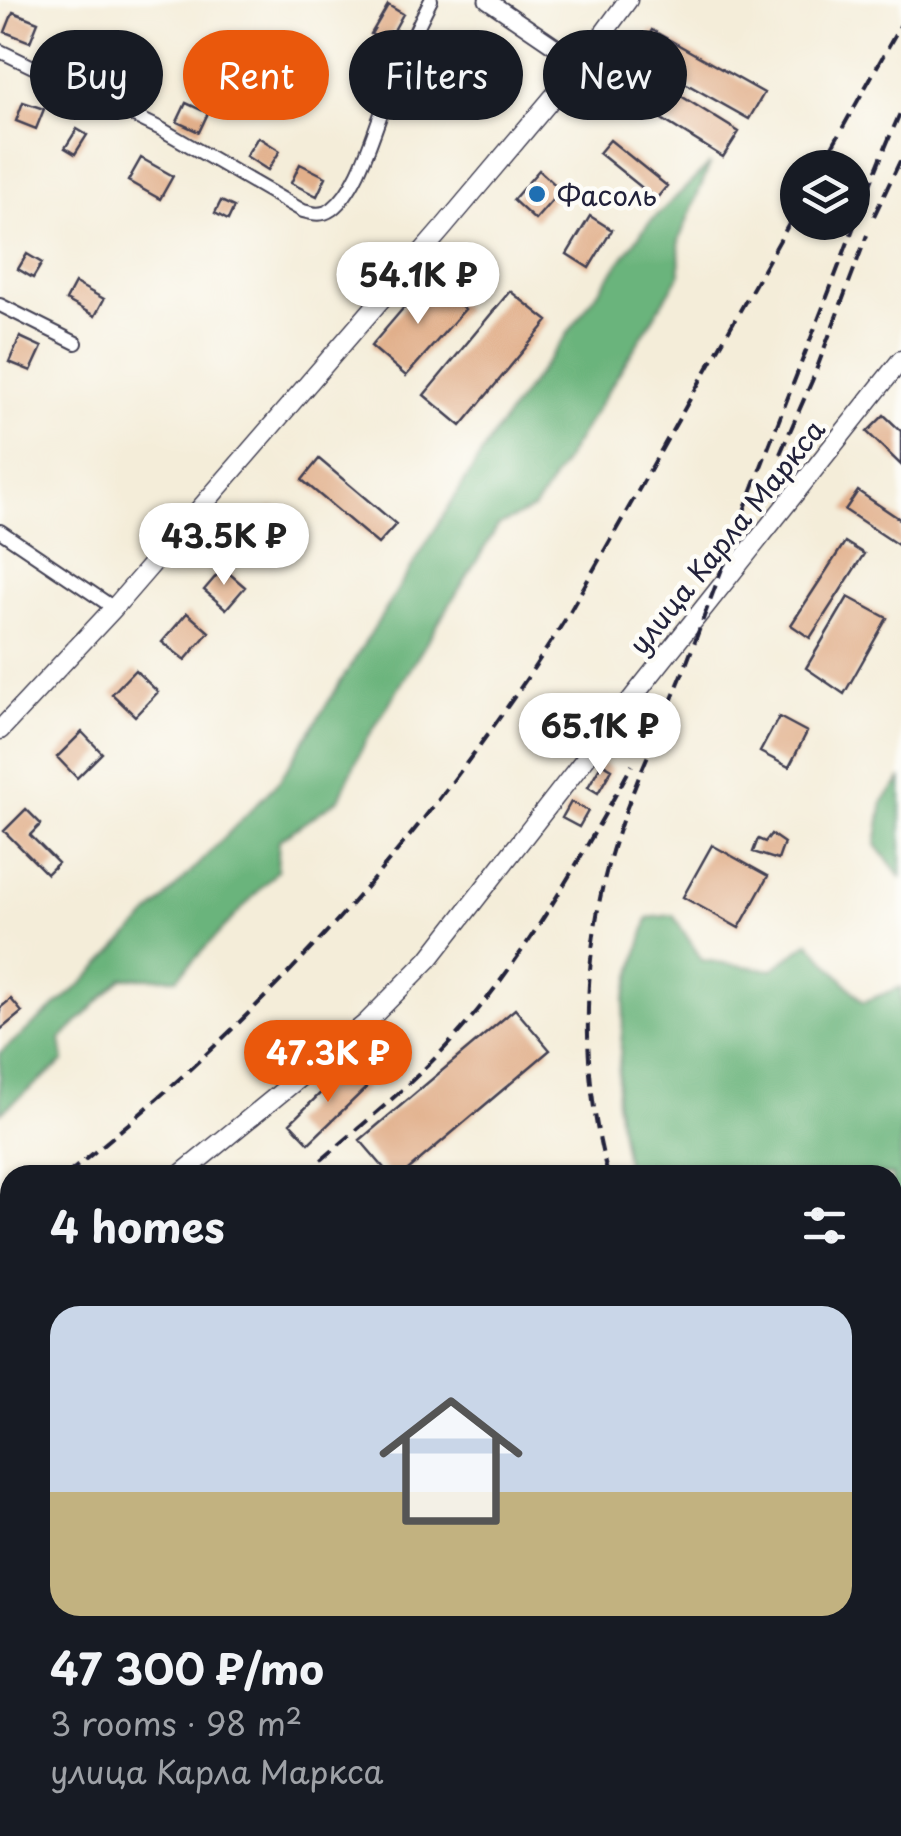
<!DOCTYPE html>
<meta charset="utf-8">
<style>
body{margin:0;font-family:"Playpen Sans",sans-serif;background:#20242c;color:#f1f3f6;height:100vh;display:flex;flex-direction:column;font-size:38px;white-space:nowrap}
*{box-sizing:border-box;margin:0}
p{font-size:32px;color:#9ea1a6}
.icon{flex:none;width:55px;height:55px;fill:none;stroke:currentColor;stroke-width:2;stroke-linecap:round;stroke-linejoin:round}
.map{position:relative;flex:1;overflow:hidden}
.side{position:absolute;left:0px;top:1165px;width:902px;height:672px;display:flex;flex-direction:column;background:#171b24;border-radius:30px 30px 0 0;box-shadow:0 2px 8px #0004}
.side>*{flex:none}
.top-card{position:absolute;left:30px;top:30px;width:842px;height:90px;display:flex;gap:20px}
.buttons{position:absolute;left:780px;top:150px;display:grid;gap:20px}
.buttons a{display:grid;place-items:center;width:90px;height:90px;border-radius:50%;background:#171b24;box-shadow:0 2px 8px #0004;font-size:50px}
.price{position:absolute;translate:-50% -85px;padding:0 22px;border-radius:35px;background:#fff;color:#222;font-size:32px;line-height:65px;filter:drop-shadow(0 2px 5px #0008)}
.price::after{content:'';position:absolute;left:50%;top:60px;width:30px;height:22px;margin-left:-15px;background:inherit;clip-path:polygon(0 0,100% 0,50% 100%)}
.price.on{background:#ea580c;color:#fff}
ul{padding:0;list-style:none}
li{display:grid;align-content:center;gap:20px;height:530px;padding:0 50px}
li+li{border-top:2px solid #363941}
li span{display:grid;place-items:center;height:310px;border-radius:30px;color:#555}
li>.icon{margin-inline-start:auto}
span .icon{width:180px;height:180px;fill:#fffc;stroke-width:1}
li b{font-size:42px}
h2{display:flex;justify-content:space-between;align-items:center;height:120px;padding:0 50px;font-size:42px}
.pill{padding:0 35px;border-radius:45px;background:#171b24;box-shadow:0 2px 8px #0004;font-size:35px;line-height:90px}
.pill.on{background:#ea580c;color:#fff}
.map>svg:first-child{display:block}
.forest{fill:#6ab47b;stroke:#466b5b;stroke-width:2.5}
.building{fill:#e1af8a}
.lines{fill:none;stroke-linecap:round;stroke-linejoin:round}
.service-casing{stroke:#424053;stroke-width:10}
.minor-casing{stroke:#424053;stroke-width:16}
.tertiary-casing{stroke:#424053;stroke-width:19}
.secondary-casing{stroke:#424053;stroke-width:21}
.service{stroke:#fff;stroke-width:6}
.minor{stroke:#fff;stroke-width:12}
.tertiary{stroke:#fff;stroke-width:15}
.secondary{stroke:#fff;stroke-width:18}
.rail{stroke:#22223b;stroke-width:4;stroke-dasharray:15 8;stroke-linecap:butt}
.poi-dot{fill:#1f6fb2;stroke:#fdfcf7;stroke-width:4}
.labels{text-anchor:middle;dominant-baseline:central;stroke-width:9;stroke-linejoin:round;paint-order:stroke}
.poi-label{font-size:28px;fill:#22223b;stroke:#fdfcf7;text-anchor:start}
.street-label{font-size:28px;fill:#22223b;stroke:#fdfcf7}
</style>
<div class="map">
<svg width="901" height="1836" viewBox="0 0 901 1836">
<rect width="100%" height="100%" fill="#fdfcf7"/>
<filter id="ink" filterUnits="userSpaceOnUse"><feTurbulence type="fractalNoise" baseFrequency=".01" numOctaves="2"/><feDisplacementMap in="SourceGraphic" scale="20" xChannelSelector="R" yChannelSelector="G"/><feConvolveMatrix kernelMatrix="1 2 1 2 8 2 1 2 1" color-interpolation-filters="sRGB"/></filter>
<filter id="wash" filterUnits="userSpaceOnUse"><feTurbulence type="fractalNoise" baseFrequency=".0048" numOctaves="4" result="noise"/><feDisplacementMap in="SourceGraphic" scale="40" xChannelSelector="R" yChannelSelector="G"/><feGaussianBlur stdDeviation="2.25" result="paint"/><feColorMatrix in="noise" values="0 0 0 0 0 0 0 0 0 0 0 0 0 0 0 0 0 1.4 0 .05"/><feComposite in="paint" operator="in"/></filter>
<g filter="url(#wash)">
<rect width="100%" height="100%" fill="#f4edd9"/>
<!-- forest -->
<path class="forest" d="M710,164L679,240L680,275L535,508L498,526L364,744L339,799L279,840L277,871L177,978H122L61,1039L64,1061L0,1113V1053L83,983L280,780L494,434L647,225Z
M901,779V877L876,845L883,801Z
M673,915L702,960L772,970L809,942L863,1002L901,987V1368L893,1373L892,1175H628L616,1102L625,998L648,918Z"/>
<g id="blocks">
<!-- building -->
<path class="building" d="M388,5L403,14L387,43L371,34Z
M13,12L38,22L30,42L5,32Z
M652,30L764,93L749,119L637,56Z
M57,35L86,49L78,67L49,54Z
M137,63L157,75L143,97L123,85Z
M631,65L739,132L723,157L615,90Z
M23,102L44,109L36,129L16,121Z
M186,103L208,113L199,132L177,122Z
M77,129L87,135L75,154L65,148Z
M258,137L280,151L268,170L246,156Z
M610,140L667,186L656,199L599,153Z
M141,158L173,176L160,199L128,181Z
M300,164L326,177L317,196L291,183Z
M539,170L561,190L535,220L513,200Z
M221,201L234,207L228,220L215,213Z
M590,216L612,230L589,268L567,254Z
M27,254L42,263L33,278L18,269Z
M429,278L465,309L406,376L371,346Z
M75,283L104,299L95,316L66,300Z
M510,291L548,321L461,426L424,395Z
M20,337L42,347L31,371L9,362Z
M884,415L901,431V465L867,432Z
M319,459L396,524L378,544L302,480Z
M858,491L901,520V547L845,510Z
M272,507L301,532L276,561L247,536Z
M845,542L864,554L810,638L791,625Z
M223,568L245,587L226,609L204,590Z
M848,597L887,618L844,694L806,668Z
M187,613L209,632L185,660L162,642Z
M135,670L158,692L135,716L112,694Z
M779,717L807,732L789,767L760,752Z
M82,732L102,753L77,778L57,757Z
M602,763L612,769L598,793L588,787Z
M571,802L588,811L579,827L562,818Z
M26,809L41,824L30,835L58,863L47,874L4,831Z
M771,834L784,843L778,860L753,852L758,839L765,842Z
M712,845L768,876L739,928L683,897Z
M11,999L22,1012L0,1030V1008Z
M515,1009L550,1050L402,1175H390L360,1140Z
M346,1068L366,1088L309,1143L290,1123Z
M10,1357V1390L0,1398V1364Z"/>
</g>
</g>
<g filter="url(#ink)">
<use href="#blocks" fill-opacity="0" stroke="#424053" stroke-width="2.5"/>
<g class="lines">
<defs>
<path id="service" d="M0,1543L10,1537
M0,1754L10,1746"/>
<path id="minor" d="M0,51L161,129L303,211C314,214 322,216 332,209C358,189 372,136 384,106C398,70 413,34 431,0
M0,305L76,343
M0,531L114,608"/>
<path id="tertiary" d="M487,0L581,64"/>
<path id="secondary" d="M0,730L114,608L442,229L581,64L628,0
M180,1175L365,1024L429,959L637,692L901,360
M0,1307L10,1300"/>
</defs>
<!-- service casing -->
<use href="#service" class="service-casing"/>
<!-- minor casing -->
<use href="#minor" class="minor-casing"/>
<!-- tertiary casing -->
<use href="#tertiary" class="tertiary-casing"/>
<!-- secondary casing -->
<use href="#secondary" class="secondary-casing"/>
<!-- service -->
<use href="#service" class="service"/>
<!-- minor -->
<use href="#minor" class="minor"/>
<!-- tertiary -->
<use href="#tertiary" class="tertiary"/>
<!-- secondary -->
<use href="#secondary" class="secondary"/>
<!-- rail -->
<path class="rail" d="M820,168L901,24
M874,216L901,159
M780,454L812,381L867,235
M66,1175C260,1022 437,825 568,615L798,208
M304,1175C358,1128 415,1083 462,1029C530,950 582,856 632,765
M608,1175C584,1087 582,994 599,904C616,812 663,729 695,641C737,527 781,415 825,302C850,238 873,173 901,111
M0,1238L10,1231
M892,1507L901,1512
M892,1560L901,1567
M892,1713L901,1730"/>
</g>
</g>
<!-- markers -->
<circle class="poi-dot" cx="537" cy="194" r="10"/>
<g class="labels">
<!-- poi labels -->
<g class="poi-label">
<text x="557" y="194">Фасоль</text>
</g>
<!-- street labels -->
<g class="street-label">
<text transform="translate(726 536) rotate(-51)">улица Карла Маркса</text>
</g>
</g>
</svg>
<div class="buttons">
<a><svg class="icon" aria-label="layers" viewBox="0 0 24 24"><path d="M12 4l9 5-9 5-9-5zM3 14l9 5 9-5"/></svg></a>
</div>
<b class="price" style="left:418px;top:327px">54.1K ₽</b>
<b class="price" style="left:224px;top:588px">43.5K ₽</b>
<b class="price" style="left:600px;top:778px">65.1K ₽</b>
<b class="price on" style="left:328px;top:1105px">47.3K ₽</b>
<div class="top-card">
<a class="pill">Buy</a>
<a class="pill on">Rent</a>
<a class="pill">Filters</a>
<a class="pill">New</a>
</div>
<section class="side">
<h2>4 homes<svg class="icon" aria-label="filters" viewBox="0 0 24 24"><path d="M4 7h16M4 17h16"/><circle cx="9" cy="7" r="2"/><circle cx="15" cy="17" r="2"/></svg></h2>
<ul>
<li><span style="background:linear-gradient(#c9d6e8 60%,#c2b280 0)"><svg class="icon" aria-label="home" viewBox="0 0 24 24"><path d="M3 11l9-7 9 7M6 9v11h12V9"/></svg></span><div><b>47 300 ₽/mo</b><p>3 rooms · 98 m²</p><p>улица Карла Маркса</p></div></li>
</ul>
</section>
</div>
